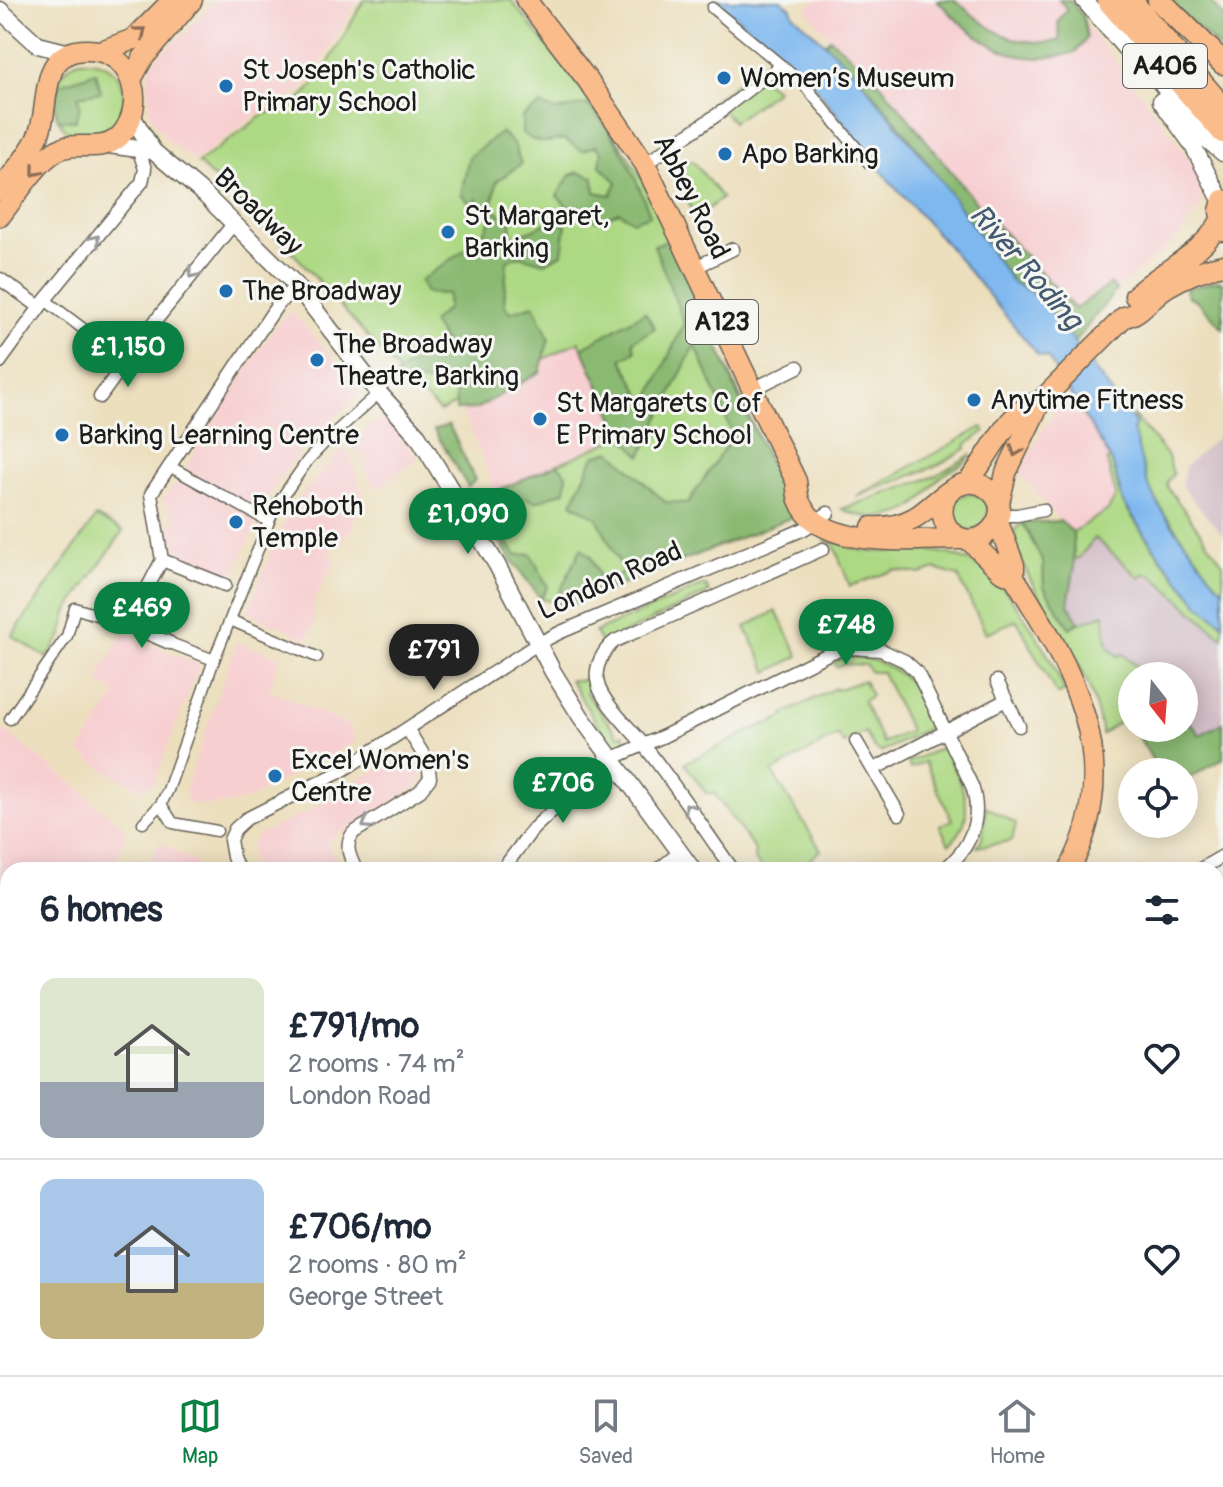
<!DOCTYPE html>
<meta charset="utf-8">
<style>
body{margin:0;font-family:Pangolin,sans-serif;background:#f6f6f7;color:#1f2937;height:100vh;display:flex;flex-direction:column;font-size:30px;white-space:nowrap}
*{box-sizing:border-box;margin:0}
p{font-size:26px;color:#747a83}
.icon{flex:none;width:44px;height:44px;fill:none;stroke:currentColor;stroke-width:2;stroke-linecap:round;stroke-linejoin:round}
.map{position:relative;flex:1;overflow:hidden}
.sheet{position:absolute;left:0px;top:862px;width:1224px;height:514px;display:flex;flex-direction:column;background:#fff;border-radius:24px 24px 0 0;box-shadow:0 4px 20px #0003}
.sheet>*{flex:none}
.needle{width:52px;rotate:163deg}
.fabs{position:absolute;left:1118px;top:662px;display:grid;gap:16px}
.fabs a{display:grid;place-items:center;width:80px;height:80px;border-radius:50%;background:#fff;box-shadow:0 4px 20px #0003;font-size:40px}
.price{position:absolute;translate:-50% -68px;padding:0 18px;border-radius:28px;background:#0b8043;color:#fff;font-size:26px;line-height:52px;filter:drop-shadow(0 2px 4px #0008)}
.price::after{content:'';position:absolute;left:50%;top:48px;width:24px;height:18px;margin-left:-12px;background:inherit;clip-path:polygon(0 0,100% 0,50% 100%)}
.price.on{background:#222;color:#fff}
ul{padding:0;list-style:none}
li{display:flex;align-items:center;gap:24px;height:200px;padding:0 40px}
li+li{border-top:2px solid #e0e1e3}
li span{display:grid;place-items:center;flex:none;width:224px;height:160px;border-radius:16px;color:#555}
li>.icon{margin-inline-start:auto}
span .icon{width:96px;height:96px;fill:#fffc;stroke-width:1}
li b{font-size:34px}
h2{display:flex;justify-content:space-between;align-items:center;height:96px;padding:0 40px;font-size:34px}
.dock{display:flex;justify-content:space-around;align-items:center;height:112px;border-top:2px solid #e0e1e3;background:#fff;font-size:22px;color:#747a83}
.dock a{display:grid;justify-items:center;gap:4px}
.dock .on{color:#0b8043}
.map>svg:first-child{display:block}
.built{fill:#f7cfd1}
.industrial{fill:#d2bdc6}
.green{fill:#aed984;stroke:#657a50;stroke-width:2}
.forest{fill:#8ab972;stroke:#536a47;stroke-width:2}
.water{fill:#7eb8ef;stroke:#4d6a86;stroke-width:2}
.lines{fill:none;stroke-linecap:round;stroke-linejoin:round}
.pedestrian-casing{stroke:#656055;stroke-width:13}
.minor-casing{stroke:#656055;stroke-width:15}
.tertiary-casing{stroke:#656055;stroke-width:19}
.primary-casing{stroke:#656055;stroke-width:23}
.trunk-casing{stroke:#656055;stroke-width:25}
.pedestrian{stroke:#fff;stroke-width:10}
.minor{stroke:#fff;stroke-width:12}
.tertiary{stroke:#fff;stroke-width:16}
.primary{stroke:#fabc8b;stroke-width:20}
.trunk{stroke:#fabc8b;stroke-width:22}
.rail-casing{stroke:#1c1c1c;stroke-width:6}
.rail{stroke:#f6f6f2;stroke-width:3;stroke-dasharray:9;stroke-linecap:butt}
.oneway{stroke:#8b6c54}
.oneway2{stroke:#999}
.poi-dot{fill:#1f6fb2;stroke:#f6f6f2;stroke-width:3}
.labels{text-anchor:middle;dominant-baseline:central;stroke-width:6;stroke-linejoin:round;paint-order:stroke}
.shield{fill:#f6f6f2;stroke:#5d5d5c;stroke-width:2}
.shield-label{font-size:26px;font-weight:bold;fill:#1c1c1c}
.poi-label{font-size:28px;fill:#1c1c1c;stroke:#f6f6f2;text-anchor:start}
.street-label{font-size:28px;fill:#1c1c1c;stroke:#f6f6f2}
.water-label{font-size:30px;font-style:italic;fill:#435a70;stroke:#f6f6f2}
</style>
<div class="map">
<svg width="1223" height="1375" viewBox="0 0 1223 1375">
<rect width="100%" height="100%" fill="#f6f6f2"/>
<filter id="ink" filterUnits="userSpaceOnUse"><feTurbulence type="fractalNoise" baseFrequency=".0125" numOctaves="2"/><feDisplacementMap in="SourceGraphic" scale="16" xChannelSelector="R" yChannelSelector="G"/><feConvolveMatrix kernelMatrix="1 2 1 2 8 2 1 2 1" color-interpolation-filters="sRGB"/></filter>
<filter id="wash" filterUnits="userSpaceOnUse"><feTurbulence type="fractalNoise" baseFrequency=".006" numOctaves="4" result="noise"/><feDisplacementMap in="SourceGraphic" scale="32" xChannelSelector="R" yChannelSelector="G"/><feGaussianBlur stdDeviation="1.8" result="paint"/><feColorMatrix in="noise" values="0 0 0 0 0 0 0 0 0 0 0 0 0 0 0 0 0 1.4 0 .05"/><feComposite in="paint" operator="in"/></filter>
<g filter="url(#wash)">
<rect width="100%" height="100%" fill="#ecdfbe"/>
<!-- built -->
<path class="built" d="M215,0H358L315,74L294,96L261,111L195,161L168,141L152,119L148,96V76L151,65L162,52L181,36Z
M816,0H1067L1164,124L1192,165L1202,197L1200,208L1177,239L1083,318L980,206L880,83L830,38L806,9Z
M291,311L359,386L358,395L307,444L280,478L259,514L187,472L186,467L262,346L280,321Z
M579,341L622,436L494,492L485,463L458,403Z
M1071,390L1112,461L1123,502L1064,541L1060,521L1020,474L1042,431Z
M387,420L418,458L377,489L364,469L368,466L349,443L377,421Z
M343,448L350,455L366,505L351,523L354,526L328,553L336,559L314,601L312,617L316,619L306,641L289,630L247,613L277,537L295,502Z
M182,478L254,517L256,523L233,577L181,554L164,531L176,519L163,498Z
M123,633L199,665L156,778L153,783L144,788H139L98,766L79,752L117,693L97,681Z
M237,642L280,657L269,690L348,725L356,741L248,799L228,804L196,805L187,800L185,790Z
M0,728L82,790L94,803L120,823L126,835L112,870H8L6,1038L0,1036Z
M409,750L423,778L416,787L327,841L340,870H256L252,863L250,846L258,835L306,812Z
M161,843L196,863L192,870H146L158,844Z
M4,1044L8,1045V1121L0,1142V1056Z
M8,1224V1368H27L24,1375H0V1246Z"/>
<!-- industrial -->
<path class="industrial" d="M1223,432V535L1182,487L1185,467Z
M1130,512L1162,559L1199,604L1223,624V744L1180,772L1184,728V676H1132L1057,602L1064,541Z
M566,1368H821L849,1375H587Z"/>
<!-- green -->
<path class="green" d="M364,0H511C558,60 610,120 646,187C656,205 662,225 671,243C713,332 751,424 793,514L790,518L570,605L541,599L509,556L479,505L494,492L622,436L579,341L440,412L396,369L299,259L198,163L263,115L297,102L320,78Z
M78,61C148,54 132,157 72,135C45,116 49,75 78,61Z
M753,71L777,90L733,122L714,100Z
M693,161L722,198L696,218L670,165Z
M1133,415L1168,456L1173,474L1167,482L1168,488L1223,563V588L1217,584L1164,513L1148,485L1133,430L1136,425Z
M982,427L985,431L966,445L967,448L938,465L856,497Z
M972,454C964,466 952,468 941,477C933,483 928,494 920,501C900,520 866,521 842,509L933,477Z
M1110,457C1117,471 1116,490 1124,504C1151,548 1184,591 1223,624V638L1151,574H1143L1140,578L1095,538L1078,559L1074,558L1073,532L1108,510L1116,496L1107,461Z
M952 512a18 18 0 1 1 36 0a18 18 0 1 1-36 0Z
M96,517L123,531L67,612L62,635L47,658L12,636Z
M1023,523L1043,562L1044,587L1069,627L1104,614L1108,647L1118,656L1122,654L1147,675L1132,676V725L1127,717L1102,734C1098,713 1093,694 1084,674C1069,644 1009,557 1015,529Z
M824,540C841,542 855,551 872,552C894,553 915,547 939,552C954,555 971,560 983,570C1017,597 1048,651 1065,691L1057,695L1017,620L986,633L958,576L935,569L921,574L895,570L850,586L834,545Z
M702,586H706L709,592L607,642L600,641L595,632Z
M776,611L799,656L768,672L745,627Z
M845,657C888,656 921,682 931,724L927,729L881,752L874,748L865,732L844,744L838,735L772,772L821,850L797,870H763L754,858L755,850L714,793H706L685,763L767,723L768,725L785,716L784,714L835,688L836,690L864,680L871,696L863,701L883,743L910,731L882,672H870L866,665L843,664L836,667L834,662Z
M570,680H588L592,685L586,693L619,736L624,734L626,740L622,746L610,745Z
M943,747C958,777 983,817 949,844L940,826L952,820L925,762L910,768L908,762Z
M986,806L1016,824L1012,841L977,847L982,838Z"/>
<!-- forest -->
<path class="forest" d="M937,0H955C992,31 1010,47 1060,41L1058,22L1067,9L1059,0H1070L1083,16L1087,38C1084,42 1079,49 1075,52C1070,55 1061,55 1056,56C1009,67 967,32 937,0Z
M1167,0H1209L1223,16V51Z
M830,38L880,83L979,206L1075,309L1110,284L1116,290L1074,343C1057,319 1040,296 1013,283C953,202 900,112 825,44Z
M96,72L101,92L78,96L80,107L75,121L58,120L54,103L60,84Z
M587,104C618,135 635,174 650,215L633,221L619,212L598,221L569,208L557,196L570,175L578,172L594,177L595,192L611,195L617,182L600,166L602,152L596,146L582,151L564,139C546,143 537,145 522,133V117L541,105L556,111Z
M501,132L514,144L521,164L497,181L492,208L511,221L512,238L552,221L566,225L562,254L545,263L519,256L507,261L504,304L510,312L534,305L549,338L540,372L476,409L456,410L455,379L443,386L414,380L402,385L396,374L444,342L432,322L447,309L448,294L426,293L420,281L480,239L491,220L477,199L470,203L461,194L469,157Z
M669,240L703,308L736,391L793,514L790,518L570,605L554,604L581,548L591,556L602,583L624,572L597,518L572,503L594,456L611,451L665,502L688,503L733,435L695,344L641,456L622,436L582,348L645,312L655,328L633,341L635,351L622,359L646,405L684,323L654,245Z
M1217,281L1223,282V328L1197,301L1188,296L1186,289Z
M449,425L475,480L468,487L434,430Z
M558,464L567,475L565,491L535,502L525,497L518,503L527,515L506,540L516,555L531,554L548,587L541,599L509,556L479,505L494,492Z
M1060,521L1073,532L1074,570L1068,604L1079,622L1070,628L1044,587L1043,562L1023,523Z
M1187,719L1200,735L1223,723V759L1184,781V772H1160L1134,729L1184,728V720Z"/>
<!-- water -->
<path class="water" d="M716,0H781L791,8L793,14L854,71L942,182L1013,283L1030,291L1054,315L1136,425L1133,430L1148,485L1164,514L1217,584L1223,588V624L1199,604L1162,559L1123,502L1112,461L1048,358L1038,355L949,247L892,184L810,80Z"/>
</g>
<g filter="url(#ink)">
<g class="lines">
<defs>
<path id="pedestrian" d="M712,8L781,65L721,112
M781,65L806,87L869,163
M45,300L126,361
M169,466L268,521
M230,620L317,657
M170,643L214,660
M10,719L67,636L75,608L128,625
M161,804L173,823L217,831
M143,823L161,804L168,790L214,660L274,509L308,460L330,437L379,393
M475,1368L480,1373
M437,1375L444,1368"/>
<path id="minor" d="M645,164L721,112
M696,267L733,249
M0,279L40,307
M0,362L45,300L142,182L145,169L139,151
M753,389L798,367
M100,397L153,324L234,223
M1000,515H1017L1043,510
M162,560L225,585
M170,643L128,625L162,560L151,494L276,307L296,285
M997,681L1019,726
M856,741L899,814
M874,769L1006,700
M238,870L233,857L230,840L235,829L246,819L340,772L539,643L561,632L804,529L828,513
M356,870C350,857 344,846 353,833L420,791L430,778L428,762L408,730
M502,870L533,829L604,762L664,736L832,652L851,648L881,650L905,661L917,672L972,786C983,819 970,850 943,870
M658,870L680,852
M733,870C703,828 675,784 642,743C630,728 602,702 598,684C593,668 603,650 615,641L823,549
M1199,870L1223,856
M1216,990L1223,986
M1216,1111L1223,1123
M0,1192L8,1172
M1216,1337L1223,1323
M1127,1368L1134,1375
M126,1370L127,1368
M247,1375L250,1368
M935,1375L940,1368
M1204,1375V1368"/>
<path id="tertiary" d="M1084,0L1150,77H1156L1205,138L1223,153
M0,10L38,45L70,53
M1161,101L1192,144L1222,202
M132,116L153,151L205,195L296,285L379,393L418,436L497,565L553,672L581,717L693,870
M109,145L153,151
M544,1368V1375"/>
<path id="primary" d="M526,0L589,82L645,164L796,481C797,487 797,494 799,500C819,553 920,538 963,539
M101,51L134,39L173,0
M132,78L143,58L192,0
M0,190C12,174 27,158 36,140C53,110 34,49 88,50C133,50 148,106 120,136C101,155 77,139 56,151C36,163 15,197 0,216
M1223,200L1220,211L1223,231
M1135,296C1164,268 1200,257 1220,222
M968,482C987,461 1009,406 1040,402
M999,503L1006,473L1040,402L1124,317C1140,315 1151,297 1165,288C1183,277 1202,269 1223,265
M998,522L1014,565V577C1072,668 1127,762 1069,870
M872,527C886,528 901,525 914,518C936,506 960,469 987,488C994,493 999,500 1000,508C1000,518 997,524 991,530C965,556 930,525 947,494
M969,540L1001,571L1014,577
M387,1375L406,1368"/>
<path id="trunk" d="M1108,0L1223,132
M1130,0L1223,108
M1159,0L1223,63"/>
</defs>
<!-- pedestrian casing -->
<use href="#pedestrian" class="pedestrian-casing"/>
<!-- minor casing -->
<use href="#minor" class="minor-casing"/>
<!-- tertiary casing -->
<use href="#tertiary" class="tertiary-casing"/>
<!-- primary casing -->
<use href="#primary" class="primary-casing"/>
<!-- trunk casing -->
<use href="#trunk" class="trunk-casing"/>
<!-- pedestrian -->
<use href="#pedestrian" class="pedestrian"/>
<!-- minor -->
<use href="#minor" class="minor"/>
<!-- tertiary -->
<use href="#tertiary" class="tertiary"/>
<!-- primary -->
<use href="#primary" class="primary"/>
<!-- trunk -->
<use href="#trunk" class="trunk"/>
<defs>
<path id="rail" d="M596,1368L615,1375
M636,1368L655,1375
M679,1368L698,1375
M704,1368L724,1375
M750,1368L773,1375
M769,1368L793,1375
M798,1368L826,1375"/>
</defs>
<!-- rail casing -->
<use href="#rail" class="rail-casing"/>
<!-- rail -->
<use href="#rail" class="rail"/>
</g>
<!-- one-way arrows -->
<defs><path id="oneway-chevron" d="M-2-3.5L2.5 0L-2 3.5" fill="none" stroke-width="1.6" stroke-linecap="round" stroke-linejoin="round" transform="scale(2)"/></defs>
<g class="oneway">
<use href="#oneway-chevron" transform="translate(141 32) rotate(-40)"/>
<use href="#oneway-chevron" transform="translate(36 171) rotate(129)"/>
<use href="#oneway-chevron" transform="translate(1016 451) rotate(112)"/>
</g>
<g class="oneway2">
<use href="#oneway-chevron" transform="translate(95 240) rotate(-50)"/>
<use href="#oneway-chevron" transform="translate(193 273) rotate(129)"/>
<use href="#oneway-chevron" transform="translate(689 808) rotate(-126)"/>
<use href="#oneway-chevron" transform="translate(367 824) rotate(147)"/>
</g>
</g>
<!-- markers -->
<g class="poi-dot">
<circle cx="724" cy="78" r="8"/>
<circle cx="226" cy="86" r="8"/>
<circle cx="725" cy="154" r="8"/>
<circle cx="448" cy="232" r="8"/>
<circle cx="226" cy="291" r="8"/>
<circle cx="317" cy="360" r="8"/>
<circle cx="974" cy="400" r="8"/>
<circle cx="540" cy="419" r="8"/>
<circle cx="62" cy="435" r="8"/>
<circle cx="236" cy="522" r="8"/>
<circle cx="275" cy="776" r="8"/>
</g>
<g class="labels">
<!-- shield labels -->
<g class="shield">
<rect x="1123" y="44" width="84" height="44" rx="6"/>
<rect x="686" y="300" width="72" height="44" rx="6"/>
</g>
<g class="shield-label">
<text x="1165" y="66">A406</text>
<text x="722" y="322">A123</text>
</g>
<!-- poi labels -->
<g class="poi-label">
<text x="242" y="70">St Joseph's Catholic<tspan x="242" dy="32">Primary School</tspan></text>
<text x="740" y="78">Women’s Museum</text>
<text x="741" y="154">Apo Barking</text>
<text x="464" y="216">St Margaret,<tspan x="464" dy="32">Barking</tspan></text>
<text x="242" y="291">The Broadway</text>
<text x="333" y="344">The Broadway<tspan x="333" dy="32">Theatre, Barking</tspan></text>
<text x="990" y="400">Anytime Fitness</text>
<text x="556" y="403">St Margarets C of<tspan x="556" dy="32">E Primary School</tspan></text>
<text x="78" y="435">Barking Learning Centre</text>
<text x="252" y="506">Rehoboth<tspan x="252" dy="32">Temple</tspan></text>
<text x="291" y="760">Excel Women's<tspan x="291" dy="32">Centre</tspan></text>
</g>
<!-- street labels -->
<g class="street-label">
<text transform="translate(691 197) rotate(63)">Abbey Road</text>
<text transform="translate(258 212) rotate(44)">Broadway</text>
<text transform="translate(610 581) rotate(-24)">London Road</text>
</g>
<!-- water labels -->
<g class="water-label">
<text transform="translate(1026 267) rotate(49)">River Roding</text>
</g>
</g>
</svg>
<div class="fabs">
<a><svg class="needle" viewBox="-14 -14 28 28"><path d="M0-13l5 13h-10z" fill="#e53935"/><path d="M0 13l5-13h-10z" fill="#747a83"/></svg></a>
<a><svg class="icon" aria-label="locate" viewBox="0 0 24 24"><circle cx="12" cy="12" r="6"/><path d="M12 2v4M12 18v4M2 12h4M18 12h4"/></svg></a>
</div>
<b class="price" style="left:128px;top:389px">£1,150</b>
<b class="price" style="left:468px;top:556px">£1,090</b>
<b class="price" style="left:142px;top:650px">£469</b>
<b class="price" style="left:846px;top:667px">£748</b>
<b class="price on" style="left:434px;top:692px">£791</b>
<b class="price" style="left:563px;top:825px">£706</b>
<section class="sheet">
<h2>6 homes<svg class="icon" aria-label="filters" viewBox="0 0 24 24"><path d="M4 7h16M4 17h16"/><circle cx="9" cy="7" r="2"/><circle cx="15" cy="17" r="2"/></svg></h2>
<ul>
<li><span style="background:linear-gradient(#dfe7d0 65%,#9aa5b1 0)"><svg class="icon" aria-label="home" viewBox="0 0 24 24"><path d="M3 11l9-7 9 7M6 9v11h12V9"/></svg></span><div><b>£791/mo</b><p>2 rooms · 74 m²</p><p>London Road</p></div><svg class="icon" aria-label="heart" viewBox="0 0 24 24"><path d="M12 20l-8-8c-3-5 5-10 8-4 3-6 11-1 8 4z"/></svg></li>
<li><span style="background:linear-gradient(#a9c7e8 65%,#c2b280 0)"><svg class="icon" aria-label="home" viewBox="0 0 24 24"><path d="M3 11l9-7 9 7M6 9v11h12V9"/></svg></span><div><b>£706/mo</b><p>2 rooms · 80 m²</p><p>George Street</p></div><svg class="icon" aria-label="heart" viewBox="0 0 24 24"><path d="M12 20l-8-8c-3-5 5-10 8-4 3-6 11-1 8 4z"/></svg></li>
</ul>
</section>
</div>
<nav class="dock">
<a class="on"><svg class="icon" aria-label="map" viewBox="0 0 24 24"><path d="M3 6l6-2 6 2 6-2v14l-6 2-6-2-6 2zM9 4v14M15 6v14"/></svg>Map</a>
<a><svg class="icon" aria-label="saved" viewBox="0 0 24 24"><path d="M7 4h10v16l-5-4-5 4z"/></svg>Saved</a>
<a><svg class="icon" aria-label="home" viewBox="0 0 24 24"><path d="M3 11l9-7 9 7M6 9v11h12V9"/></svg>Home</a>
</nav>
